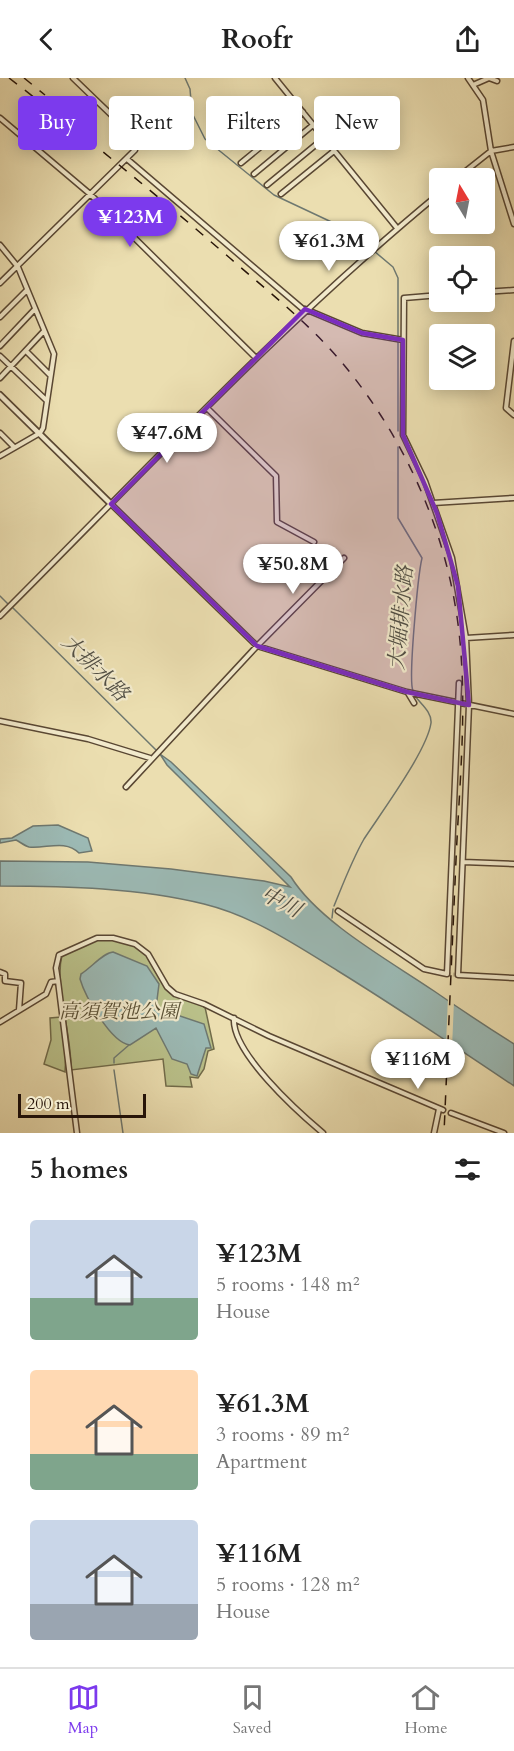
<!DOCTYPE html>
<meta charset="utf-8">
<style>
body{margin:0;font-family:Cardo,"Noto Serif JP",serif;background:#f2f2f2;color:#222;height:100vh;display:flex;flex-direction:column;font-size:22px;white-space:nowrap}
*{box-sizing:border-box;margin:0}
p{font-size:20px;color:#767676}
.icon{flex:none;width:33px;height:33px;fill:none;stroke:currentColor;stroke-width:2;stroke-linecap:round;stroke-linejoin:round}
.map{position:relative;height:1055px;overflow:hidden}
.drawer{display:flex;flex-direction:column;background:#fff;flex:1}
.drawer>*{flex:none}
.guide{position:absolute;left:18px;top:18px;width:478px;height:54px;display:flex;gap:12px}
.needle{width:39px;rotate:350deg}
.controls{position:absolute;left:429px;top:90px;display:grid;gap:12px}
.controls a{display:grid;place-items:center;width:66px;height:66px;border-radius:6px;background:#fff;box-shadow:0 3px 15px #0003;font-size:30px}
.scale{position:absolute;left:18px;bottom:15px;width:128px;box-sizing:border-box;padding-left:6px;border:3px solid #281509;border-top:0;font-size:16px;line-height:21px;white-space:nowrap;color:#281509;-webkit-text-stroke:4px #f2eacc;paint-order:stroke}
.price{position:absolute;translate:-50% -51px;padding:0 14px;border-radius:21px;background:#fff;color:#222;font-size:20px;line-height:39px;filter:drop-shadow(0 2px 3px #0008)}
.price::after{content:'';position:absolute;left:50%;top:36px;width:18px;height:14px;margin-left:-9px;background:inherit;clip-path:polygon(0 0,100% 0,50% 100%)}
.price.on{background:#7c3aed;color:#fff}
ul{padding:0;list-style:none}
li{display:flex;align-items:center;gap:18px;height:150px;padding:0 30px}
li span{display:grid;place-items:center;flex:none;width:168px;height:120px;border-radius:6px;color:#555}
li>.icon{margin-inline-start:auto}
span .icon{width:72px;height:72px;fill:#fffc;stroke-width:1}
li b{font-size:26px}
h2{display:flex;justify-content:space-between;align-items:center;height:72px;padding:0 30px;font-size:26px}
.tag{padding:0 21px;border-radius:6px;background:#fff;box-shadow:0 3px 15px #0003;font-size:21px;line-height:54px}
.tag.on{background:#7c3aed;color:#fff}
header{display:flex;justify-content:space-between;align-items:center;height:78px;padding:0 30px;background:#fff;font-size:27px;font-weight:600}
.tab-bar{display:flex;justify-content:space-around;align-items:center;height:84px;border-top:2px solid #e0e0e0;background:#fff;font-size:16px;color:#767676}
.tab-bar a{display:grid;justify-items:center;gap:3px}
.tab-bar .on{color:#7c3aed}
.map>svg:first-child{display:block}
.green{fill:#bac18a;stroke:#716b4a;stroke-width:1.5}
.water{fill:#9cbab5;stroke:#6e7870;stroke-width:1.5}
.pier{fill:#ebdeb0}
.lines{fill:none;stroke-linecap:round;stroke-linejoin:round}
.stream{stroke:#6e7870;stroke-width:1.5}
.minor-tunnel{stroke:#c4b68f;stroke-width:4;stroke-dasharray:4 2;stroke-linecap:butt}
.minor-casing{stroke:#594733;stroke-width:7}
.tertiary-casing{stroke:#594733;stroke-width:8}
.minor{stroke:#f2eacc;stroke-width:4}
.tertiary{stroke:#f2eacc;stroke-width:4.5}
.rail{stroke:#281509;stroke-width:1.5;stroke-dasharray:10 10;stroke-linecap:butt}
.marked{fill:#7b2cbf;fill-opacity:0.2;stroke:#7b2cbf;stroke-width:4.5;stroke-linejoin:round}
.labels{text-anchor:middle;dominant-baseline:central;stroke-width:4.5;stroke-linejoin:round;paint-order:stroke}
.park-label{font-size:20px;font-style:italic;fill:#5b5136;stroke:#f2eacc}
.water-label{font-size:21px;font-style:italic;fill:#514f45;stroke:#f2eacc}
</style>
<header><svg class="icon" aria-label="back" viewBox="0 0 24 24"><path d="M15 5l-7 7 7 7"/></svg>Roofr<svg class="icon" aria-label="share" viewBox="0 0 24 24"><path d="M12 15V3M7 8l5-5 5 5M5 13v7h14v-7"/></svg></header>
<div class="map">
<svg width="514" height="1055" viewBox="0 0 514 1055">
<rect width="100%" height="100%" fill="#ebdeb0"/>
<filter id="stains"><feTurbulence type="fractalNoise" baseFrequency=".00333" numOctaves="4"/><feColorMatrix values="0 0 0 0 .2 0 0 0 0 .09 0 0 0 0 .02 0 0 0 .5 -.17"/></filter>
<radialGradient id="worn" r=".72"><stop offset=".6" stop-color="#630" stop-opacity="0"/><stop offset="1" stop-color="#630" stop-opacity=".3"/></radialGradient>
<!-- green -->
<path class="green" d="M96,862H119L137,869L146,877L170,915L205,929L214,971L208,973L204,991L198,1000L190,999L192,1009L166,1008L163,981L71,992C72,956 54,909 62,877Z
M61,939L66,975L65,994L44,986L51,962L50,940Z"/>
<!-- water -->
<path class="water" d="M160,676L171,684L291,799C319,844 390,883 434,913C460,931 487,949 514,966V1008C456,969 398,930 338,893C296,867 253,838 204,826C139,810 67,808 0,808V783L88,784L171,791L264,803L290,809L167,687Z
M58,747L88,760L92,773L79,775C65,761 46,771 29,769C25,768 20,764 16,762L0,765V761L12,760L33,748Z
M113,874L147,888L159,906L156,930L204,946L211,970H206L197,998L191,996L187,986L172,981L156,950L130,967C111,965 85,918 80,901L81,896C92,889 103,875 113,874Z"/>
<!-- pier -->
<path class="pier" d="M448,919L454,923L452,970L446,966Z"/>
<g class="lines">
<!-- stream -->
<path class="stream" d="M185,0L190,11L192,35L205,61L274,117L340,148L369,169
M374,173L393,189L398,200V259
M398,353V264
M398,369V440L422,480C418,497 408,602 413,613
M0,518L9,527
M13,530L156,672
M334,828C343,806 352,782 364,761C381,735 427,673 431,645C432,634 421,626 415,618
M332,840L333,831
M114,985V980L129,967
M114,992L123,1055"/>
<!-- minor-tunnel -->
<path class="minor-tunnel" d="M447,896L458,897"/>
<defs>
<path id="minor" d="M275,0L397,150
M468,0L483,22L491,73L514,146
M473,7L489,0L497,3
M0,40L90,116L256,280
M127,81L304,232
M241,85L303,34
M254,96L313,47
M457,100L491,73L514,69
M267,107L324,60
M281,116L334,73
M0,167L18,189L54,276L43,350L40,355L0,378
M0,205L135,72L127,52L73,0
M484,214L514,212
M440,217L404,220L403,357L425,403L452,480L466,560L469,627L458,897L514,900
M305,231L362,255L403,262
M0,239L27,212
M514,263L506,330L514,337
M0,268L35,231
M26,273L50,297
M0,278L46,322
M0,300L44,253
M207,330L276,398L277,444L314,464
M0,355L14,369
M433,425L514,420
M111,426L257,568L407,614L514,636
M0,538C144,394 282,245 440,115
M466,560L514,557
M408,615L414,625
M0,643L88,661L150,680
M126,709L257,568L344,480
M463,784L514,786
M338,833L424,891L447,896L459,605
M0,894L5,896V903L21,905L19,932
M58,903L77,1055
M234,940C231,974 298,1034 323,1055
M0,944L46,916L51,904L58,903L56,890L59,877L97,860H113L135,866L148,876L167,909L175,916L204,926L269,958L443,1032
M451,1035L504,1055
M434,1055L439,1031"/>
<path id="tertiary" d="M0,317L111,426"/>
</defs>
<!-- minor casing -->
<use href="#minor" class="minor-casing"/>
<!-- tertiary casing -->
<use href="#tertiary" class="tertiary-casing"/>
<!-- minor -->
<use href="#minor" class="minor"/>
<!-- tertiary -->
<use href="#tertiary" class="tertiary"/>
<!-- rail -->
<path class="rail" d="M9,0C85,58 158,118 231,181C270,215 311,247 344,287C411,368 454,471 461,576C466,645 459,713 456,782C452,873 448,964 444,1055
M24,0L45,17"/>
</g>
<!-- marked area -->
<path class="marked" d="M305,231L362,255L403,262V357L437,435L458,508L469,627L407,614L257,568L111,426Z"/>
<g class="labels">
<!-- park labels -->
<g class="park-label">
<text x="119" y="933">高須賀池公園</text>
</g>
<!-- water labels -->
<g class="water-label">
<text transform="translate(401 540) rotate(-85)">大堀排水路</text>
<text transform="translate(95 590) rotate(45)">大排水路</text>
<text transform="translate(281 824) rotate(28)">中川</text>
</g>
</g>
<rect width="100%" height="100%" filter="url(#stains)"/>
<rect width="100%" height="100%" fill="url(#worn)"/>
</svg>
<div class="controls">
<a><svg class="needle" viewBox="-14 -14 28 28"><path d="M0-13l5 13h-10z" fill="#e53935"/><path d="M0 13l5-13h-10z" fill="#767676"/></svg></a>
<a><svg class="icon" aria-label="locate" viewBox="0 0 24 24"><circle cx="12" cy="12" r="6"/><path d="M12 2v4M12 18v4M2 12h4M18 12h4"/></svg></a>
<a><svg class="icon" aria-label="layers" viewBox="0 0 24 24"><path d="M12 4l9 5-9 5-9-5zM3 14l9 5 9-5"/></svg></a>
</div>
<div class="scale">200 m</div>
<b class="price on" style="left:130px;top:170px">¥123M</b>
<b class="price" style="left:329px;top:194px">¥61.3M</b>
<b class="price" style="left:167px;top:386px">¥47.6M</b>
<b class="price" style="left:293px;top:517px">¥50.8M</b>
<b class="price" style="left:418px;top:1012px">¥116M</b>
<div class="guide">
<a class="tag on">Buy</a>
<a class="tag">Rent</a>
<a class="tag">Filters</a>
<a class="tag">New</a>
</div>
</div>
<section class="drawer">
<h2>5 homes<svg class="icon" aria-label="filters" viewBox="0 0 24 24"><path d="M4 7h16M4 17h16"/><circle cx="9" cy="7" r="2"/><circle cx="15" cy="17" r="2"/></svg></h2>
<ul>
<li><span style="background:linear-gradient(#c9d6e8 65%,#7fa58c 0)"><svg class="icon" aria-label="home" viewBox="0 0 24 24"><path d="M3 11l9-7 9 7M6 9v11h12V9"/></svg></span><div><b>¥123M</b><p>5 rooms · 148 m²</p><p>House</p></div></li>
<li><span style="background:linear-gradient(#ffd9b3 70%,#7fa58c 0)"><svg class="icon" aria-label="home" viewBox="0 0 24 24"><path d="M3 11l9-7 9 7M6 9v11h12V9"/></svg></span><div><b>¥61.3M</b><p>3 rooms · 89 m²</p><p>Apartment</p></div></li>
<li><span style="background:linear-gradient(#c9d6e8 70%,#9aa5b1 0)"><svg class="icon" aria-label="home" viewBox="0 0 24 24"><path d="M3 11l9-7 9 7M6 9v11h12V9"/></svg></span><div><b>¥116M</b><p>5 rooms · 128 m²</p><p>House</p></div></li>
</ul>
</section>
<nav class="tab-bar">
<a class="on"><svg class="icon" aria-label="map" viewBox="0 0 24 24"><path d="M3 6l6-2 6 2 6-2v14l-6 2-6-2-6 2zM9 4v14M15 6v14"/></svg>Map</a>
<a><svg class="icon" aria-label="saved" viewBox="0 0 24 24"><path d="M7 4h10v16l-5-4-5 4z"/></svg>Saved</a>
<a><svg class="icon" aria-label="home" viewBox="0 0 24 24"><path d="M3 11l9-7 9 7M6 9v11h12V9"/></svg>Home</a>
</nav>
